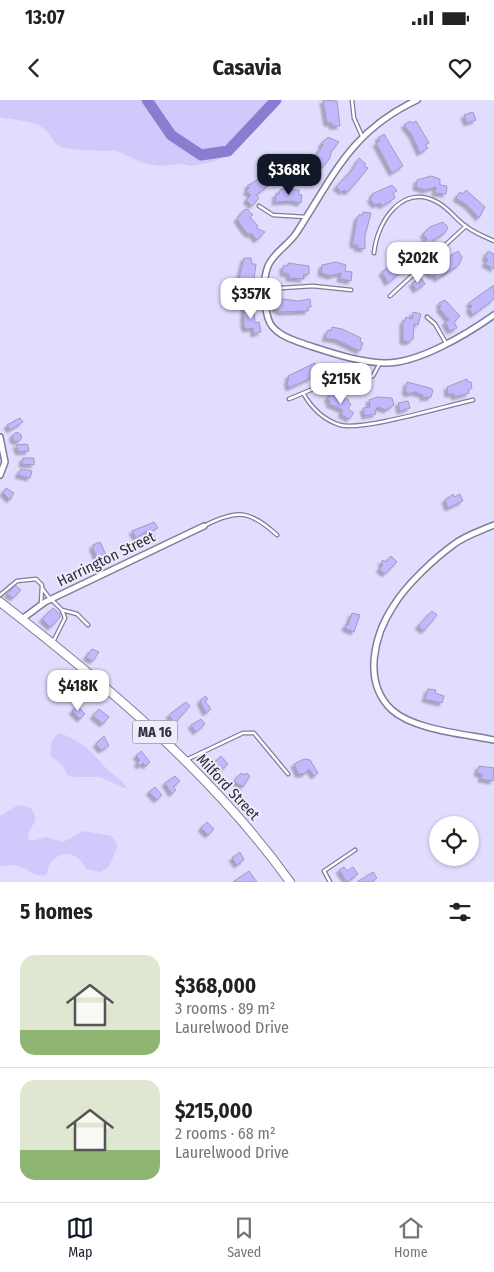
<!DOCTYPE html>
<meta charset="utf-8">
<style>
body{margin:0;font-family:"Fira Sans Condensed",sans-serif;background:#f2f2f2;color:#222;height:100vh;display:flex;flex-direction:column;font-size:19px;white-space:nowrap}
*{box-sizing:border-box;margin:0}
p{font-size:16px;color:#767676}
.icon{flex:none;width:28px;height:28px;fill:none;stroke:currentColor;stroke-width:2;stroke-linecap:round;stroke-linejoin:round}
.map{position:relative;height:782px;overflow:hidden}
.details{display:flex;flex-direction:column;background:#fff;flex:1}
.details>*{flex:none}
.fabs{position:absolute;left:429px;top:716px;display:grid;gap:10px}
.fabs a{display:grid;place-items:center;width:50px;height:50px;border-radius:50%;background:#fff;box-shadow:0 1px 4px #0004;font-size:25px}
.price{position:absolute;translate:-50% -42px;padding:0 11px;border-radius:10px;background:#fff;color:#222;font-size:16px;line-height:32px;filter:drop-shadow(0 1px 2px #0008)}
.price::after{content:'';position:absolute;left:50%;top:30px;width:15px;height:11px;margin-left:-8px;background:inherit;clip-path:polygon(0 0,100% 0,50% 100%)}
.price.current{background:#111827;color:#fff}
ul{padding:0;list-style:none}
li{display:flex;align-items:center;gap:15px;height:125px;padding:0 20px}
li+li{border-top:1px solid #e0e0e0}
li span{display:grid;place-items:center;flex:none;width:140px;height:100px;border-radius:15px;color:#555}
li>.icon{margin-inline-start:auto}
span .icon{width:60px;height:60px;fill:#fffc;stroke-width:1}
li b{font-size:21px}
h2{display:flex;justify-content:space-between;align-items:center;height:60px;padding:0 20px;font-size:21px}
.status{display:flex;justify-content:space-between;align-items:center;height:35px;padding:0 25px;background:#fff;direction:ltr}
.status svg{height:14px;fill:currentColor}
header{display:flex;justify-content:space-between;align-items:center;height:65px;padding:0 20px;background:#fff;font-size:22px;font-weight:700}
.tabs{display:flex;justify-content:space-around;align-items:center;height:70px;border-top:1px solid #e0e0e0;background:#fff;font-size:14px;color:#767676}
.tabs a{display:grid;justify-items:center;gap:2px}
.tabs .current{color:#111827}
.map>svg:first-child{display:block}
.green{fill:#cfcafb}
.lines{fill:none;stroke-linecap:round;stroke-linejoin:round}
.river{stroke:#897dcf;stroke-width:11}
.building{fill:#c1b8fe;stroke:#9f9cbc;filter:url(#shadow)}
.service-casing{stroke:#7f7c9a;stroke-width:5}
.minor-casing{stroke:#7f7c9a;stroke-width:8}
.primary-casing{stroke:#7f7c9a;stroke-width:10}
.service{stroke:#fff;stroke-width:2.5}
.minor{stroke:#fff;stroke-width:5}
.primary{stroke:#fff;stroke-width:8}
.labels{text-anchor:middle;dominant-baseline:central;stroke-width:4;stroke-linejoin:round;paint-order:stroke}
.shield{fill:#edecfa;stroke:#676673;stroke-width:1}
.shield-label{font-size:14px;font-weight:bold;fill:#2e2d39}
.street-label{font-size:15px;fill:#2e2d39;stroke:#edecfa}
</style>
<div class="status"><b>13:07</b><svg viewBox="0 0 49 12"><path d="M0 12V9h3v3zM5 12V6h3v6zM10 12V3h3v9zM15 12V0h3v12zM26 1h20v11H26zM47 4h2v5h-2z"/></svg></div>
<header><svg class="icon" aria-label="back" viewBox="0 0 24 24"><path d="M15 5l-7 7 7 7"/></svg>Casavia<svg class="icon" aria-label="heart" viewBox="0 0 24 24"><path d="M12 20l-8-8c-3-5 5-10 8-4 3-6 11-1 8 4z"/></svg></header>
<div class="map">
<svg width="494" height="782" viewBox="0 0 494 782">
<defs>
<filter id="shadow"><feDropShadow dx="-3" dy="3" stdDeviation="1" flood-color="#0004"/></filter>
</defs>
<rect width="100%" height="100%" fill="#e0ddff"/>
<!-- green -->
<path class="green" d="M0,0H273L250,26L240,43L231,52L216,61L192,66L182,64L160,66L143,63L115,50C110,52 63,50 59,46C51,41 51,31 38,25C27,20 12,20 0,17Z
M58,633C80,639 91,651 105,667C113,676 122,678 127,689L100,677H75L67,675L63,666L50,655L52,641Z
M18,705L31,708C43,725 27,723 28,739L32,741L46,737L63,742L84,731L112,736L118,746L108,768L100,772L86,769C84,766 82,761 79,759C65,747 48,759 47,774C36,779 30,770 21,767C15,764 6,766 0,766V716Z"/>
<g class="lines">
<!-- river -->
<path class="river" d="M147,0L171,35L201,55L228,51L276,0"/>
</g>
<!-- building -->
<path class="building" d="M323,0L337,1L340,26H332V23H327Z
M473,12L476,20L467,23L464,15Z
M410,21L412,23L416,21L429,43L425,45L428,48L420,53L412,35L404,25Z
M384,34L403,66L392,73L376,43L380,41L378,38Z
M328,37L339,42L331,52L330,58L322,68L314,58L323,45L321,44Z
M359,58L366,64L364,66L368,68L348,92L344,90L342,92L336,87L353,69Z
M264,76L269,81L267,83L268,86L256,95L259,98L252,106L246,100L251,95L246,91L249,88L247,86Z
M431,76L440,79V85L447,86L446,94L435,93L436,87L425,90L416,87L417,80Z
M392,85L397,91L393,93L395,98L382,106L380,103L375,105L370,99L373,96L372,94Z
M283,89L299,90V95H302L301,103L291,101L275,102L276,94H279L280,90Z
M466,90L485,107L479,118L467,105L456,98L460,92L463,94Z
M247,109L253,115L250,117L258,126L256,128L265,132L257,140L251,133L250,135L245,131L237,119L244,110Z
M363,112L371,113L365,136V149L357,148L358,145H353V141L357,118L359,115H363Z
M443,122L448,127L445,133L433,140L435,143L427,150L422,143L427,139L423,134L430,127Z
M458,151L462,157L459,165L437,179L434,175L432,177L427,171Z
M488,151L494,154V169L485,164L488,159L485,158Z
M405,153L408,156L410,153L416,159L388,183L382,172Z
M244,158H251L252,164H256L254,179L251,178L249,184L241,183V179H239Z
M336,162L346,165L345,171L352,172L351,181L340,179L341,173L330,176L321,173L322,165Z
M288,163L309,166V174L303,175L304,179L289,178V174L283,173V166L288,165Z
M421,178L425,184L416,190L412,183Z
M494,185V199L473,215L469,208L472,207L469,203Z
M281,199L298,201L310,199L311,207H308V211L281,212L274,208L273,200Z
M445,200L460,216L454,222L457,228L450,231L445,222L449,220L439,208L441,206L439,203Z
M250,204L251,208L254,207L255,223L259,222L261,232L254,234L253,228L246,229L244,226V206Z
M413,212L421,214L418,225L414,224L413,239L409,242L403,241V221H405L406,217L412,219Z
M332,227L342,229L361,238L360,242L363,243L360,251L337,240L325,238L328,230L331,231Z
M315,263L317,267L320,266L323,273L311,276V278L289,288L287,281L289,280L288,276Z
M467,279L468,282H471L472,288L468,290L469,293L455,297L454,294H448L447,287Z
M407,282L430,288L433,290L431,297L423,298V295L415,292L407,294V292L405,291Z
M331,293L349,300L348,302L351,304L348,309L354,313L349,319L341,314L343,310L329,304L330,301L327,299Z
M377,297L392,298L394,305L386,310L378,307L375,310L376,314L365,316L363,308L370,307L369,300Z
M408,301L410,308L400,311L398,303Z
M20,318L23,322L10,330L7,325Z
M12.5 337a4.5 4.5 0 1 1 9 0a4.5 4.5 0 1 1-9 0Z
M25,344L28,345L29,351L19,352L16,345Z
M23,358H34V365L22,364Z
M21,369L32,371L30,378L18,375Z
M6,388L14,393L10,400L3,393Z
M453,394L454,397L460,394L463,401L448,408L445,400Z
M154,422L158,428L152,431L156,439L150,440L146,431L136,438L132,431Z
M100,442L106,455L101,461L98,459L93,449V445Z
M391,456L397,462L385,474L379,469L383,465L381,463L383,460L386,462Z
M15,485L21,490L13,498L7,494Z
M53,508L60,514V517L51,527L49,526L42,519Z
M432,511L437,515L424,531L418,526Z
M352,513L360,515L354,532L345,528L346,524L348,525Z
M92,549L99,552L93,561L86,557Z
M66,582L73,586V589L64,598L59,593L65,587L63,585Z
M428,589L436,590L435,593L444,596L442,603L425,599Z
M205,596L208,599L205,601L211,609L206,613L200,601Z
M186,602L190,606L175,623L169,615Z
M77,606L85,614L80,619L72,611Z
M99,609L109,617L103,624L93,616Z
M201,619L205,624L196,632L191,625Z
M104,636L109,646L101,650L96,644Z
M141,651L150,662L146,666L143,663L140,666L137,663L140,660L136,656Z
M221,656L228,664L219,672L212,665Z
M304,659L310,660L318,673L314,676L309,669L303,675L302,673L299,675L294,664Z
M479,666L494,668L493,681L481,679L482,674L477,673Z
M241,673L244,675L246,673L250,676L243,687L234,681Z
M175,676L180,681L173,687L176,690L172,694L165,683Z
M155,687L162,695L157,700L149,692Z
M207,722L214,729L208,735L201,728Z
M240,752L244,760L237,765L232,758Z
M344,767L347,771L353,767L358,774L347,782L339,770Z
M249,771L257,782H233Z
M373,772L377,778L372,782H357Z"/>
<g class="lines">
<defs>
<path id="service" d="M352,0L354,18L362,36
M259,106L273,115L306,117
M374,153C377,122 402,83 437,102C449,108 456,120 467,127C475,133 485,137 494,141
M265,189L313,186L351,190
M390,196L466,126
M427,217L435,224L446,243
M303,293C311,307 324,320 340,325C364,331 445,306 473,300
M289,299L325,284L373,276L380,263
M204,426C237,409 250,410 277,435
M42,488L50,499
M0,495L17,481L36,479L42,485L41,504
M51,499L62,510L65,518L53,542
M62,510L77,514L88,525
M186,660L243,633H254L288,674
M330,782L324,771L355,750"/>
<path id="minor" d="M417,0C351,31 334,75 297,132C289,145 274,152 268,166C262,183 263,201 268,218C272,234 293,240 307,245C332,253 358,262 384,263C418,264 467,234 494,215
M0,337L5,362L0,375
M494,425C480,431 464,436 453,445C434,459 406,485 394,505C374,535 362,582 392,610C414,630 465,634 494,640
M22,519L45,502L204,426"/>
<path id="primary" d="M0,502C105,584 212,673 290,782"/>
</defs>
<!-- service casing -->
<use href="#service" class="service-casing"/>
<!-- minor casing -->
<use href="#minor" class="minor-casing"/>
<!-- primary casing -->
<use href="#primary" class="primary-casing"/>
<!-- service -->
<use href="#service" class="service"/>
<!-- minor -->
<use href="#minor" class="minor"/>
<!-- primary -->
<use href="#primary" class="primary"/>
</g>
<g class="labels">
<!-- shield labels -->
<rect class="shield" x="132.5" y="620.5" width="45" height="23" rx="4"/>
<g class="shield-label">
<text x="155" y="632">MA 16</text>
</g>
<!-- street labels -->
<g class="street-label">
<text transform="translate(106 459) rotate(-26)">Harrington Street</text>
<text transform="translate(228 687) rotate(47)">Milford Street</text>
</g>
</g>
</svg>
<div class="fabs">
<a><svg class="icon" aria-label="locate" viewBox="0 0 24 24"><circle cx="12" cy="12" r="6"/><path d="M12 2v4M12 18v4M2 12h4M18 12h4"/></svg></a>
</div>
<b class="price current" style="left:289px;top:96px">$368K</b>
<b class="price" style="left:418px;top:184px">$202K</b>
<b class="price" style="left:251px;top:220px">$357K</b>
<b class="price" style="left:341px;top:305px">$215K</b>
<b class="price" style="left:78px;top:612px">$418K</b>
</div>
<section class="details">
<h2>5 homes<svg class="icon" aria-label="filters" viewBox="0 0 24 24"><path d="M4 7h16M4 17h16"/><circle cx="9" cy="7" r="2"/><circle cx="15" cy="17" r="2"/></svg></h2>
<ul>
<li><span style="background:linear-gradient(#dfe7d0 75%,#8fb573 0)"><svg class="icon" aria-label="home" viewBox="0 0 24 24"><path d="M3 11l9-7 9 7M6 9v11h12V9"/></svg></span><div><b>$368,000</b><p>3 rooms · 89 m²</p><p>Laurelwood Drive</p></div></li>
<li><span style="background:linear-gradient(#dfe7d0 70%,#8fb573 0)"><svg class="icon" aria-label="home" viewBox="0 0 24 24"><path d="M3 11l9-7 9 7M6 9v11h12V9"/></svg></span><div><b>$215,000</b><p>2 rooms · 68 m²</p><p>Laurelwood Drive</p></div></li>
</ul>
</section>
<nav class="tabs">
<a class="current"><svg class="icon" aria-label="map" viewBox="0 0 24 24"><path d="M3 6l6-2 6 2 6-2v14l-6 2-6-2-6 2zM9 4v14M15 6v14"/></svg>Map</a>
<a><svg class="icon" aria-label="saved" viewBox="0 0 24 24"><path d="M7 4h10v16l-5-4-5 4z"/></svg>Saved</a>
<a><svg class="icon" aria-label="home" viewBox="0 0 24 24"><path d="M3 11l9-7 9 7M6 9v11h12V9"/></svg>Home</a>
</nav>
